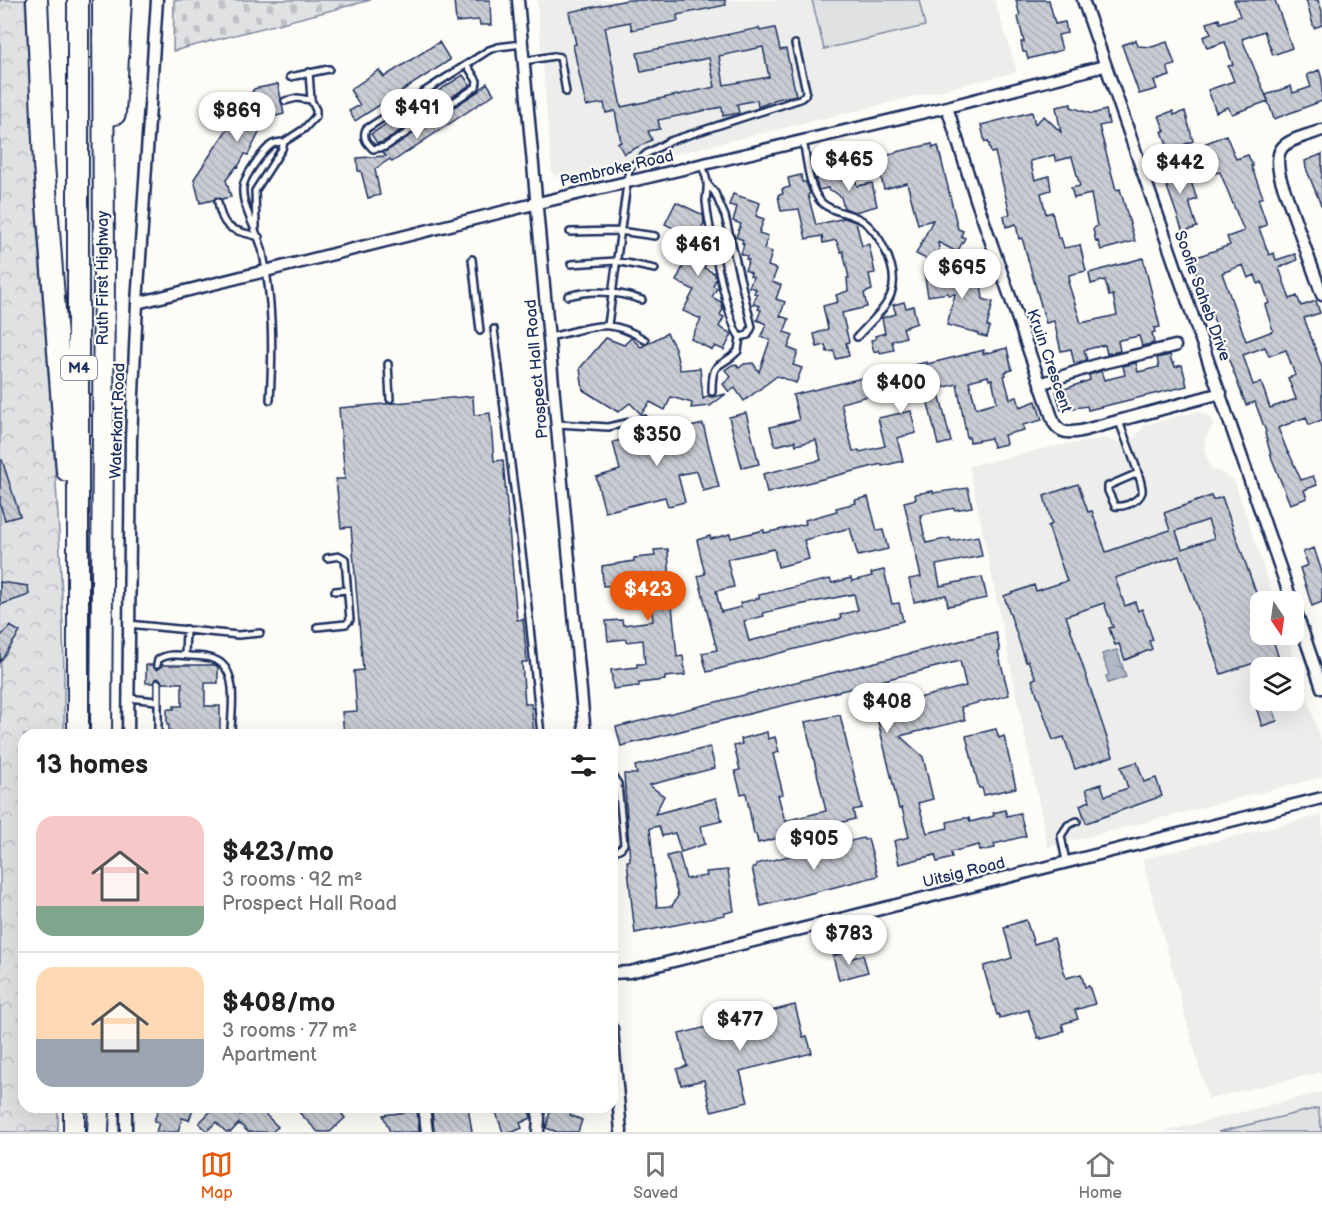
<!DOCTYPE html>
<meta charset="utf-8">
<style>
body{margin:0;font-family:"Balsamiq Sans",sans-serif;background:#f2f2f2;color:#222;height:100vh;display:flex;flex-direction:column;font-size:22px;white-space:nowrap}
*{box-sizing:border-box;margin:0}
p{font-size:20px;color:#767676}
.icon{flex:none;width:33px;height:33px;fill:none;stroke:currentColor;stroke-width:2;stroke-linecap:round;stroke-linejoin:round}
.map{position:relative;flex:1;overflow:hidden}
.side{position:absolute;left:18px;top:729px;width:600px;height:384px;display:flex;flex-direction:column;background:#fff;border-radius:18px;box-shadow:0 6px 24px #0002}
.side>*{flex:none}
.needle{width:39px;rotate:167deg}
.fabs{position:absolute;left:1250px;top:591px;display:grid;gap:12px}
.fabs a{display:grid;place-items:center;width:54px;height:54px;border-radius:12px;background:#fff;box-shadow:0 6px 24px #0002;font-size:30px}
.price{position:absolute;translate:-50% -51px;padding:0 14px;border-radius:21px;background:#fff;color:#222;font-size:20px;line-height:39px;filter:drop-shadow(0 2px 3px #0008)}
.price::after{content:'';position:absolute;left:50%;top:36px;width:18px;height:14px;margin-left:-9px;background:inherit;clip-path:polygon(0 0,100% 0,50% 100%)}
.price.on{background:#ea580c;color:#fff}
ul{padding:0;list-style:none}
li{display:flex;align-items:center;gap:18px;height:150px;padding:0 18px}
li+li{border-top:2px solid #e0e0e0}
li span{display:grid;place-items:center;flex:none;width:168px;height:120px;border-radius:18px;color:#555}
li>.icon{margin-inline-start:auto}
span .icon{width:72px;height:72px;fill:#fffc;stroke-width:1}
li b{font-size:26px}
h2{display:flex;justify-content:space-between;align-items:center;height:72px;padding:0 18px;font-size:26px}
.dock{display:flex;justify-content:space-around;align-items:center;height:84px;border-top:2px solid #e0e0e0;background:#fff;font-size:16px;color:#767676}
.dock a{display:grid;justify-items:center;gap:3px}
.dock .on{color:#ea580c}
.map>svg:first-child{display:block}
.built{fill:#edeeec;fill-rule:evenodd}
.cemetery{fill:url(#cemetery-stones);stroke:#7e88a0;stroke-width:1.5}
.park{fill:url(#park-crowns);stroke:#7e88a0;stroke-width:1.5}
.garden{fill:#e0e1e3;stroke:#7e88a0;stroke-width:1.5}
.water{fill:url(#water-ripples);stroke:#76819c;stroke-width:1.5}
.building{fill:url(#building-back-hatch);stroke:#1b2f5e;stroke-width:1.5;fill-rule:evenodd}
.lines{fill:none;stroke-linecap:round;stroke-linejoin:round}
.service-casing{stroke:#1b2f5e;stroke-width:10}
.minor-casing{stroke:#1b2f5e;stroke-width:15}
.motorway-casing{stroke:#1b2f5e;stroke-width:24}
.service{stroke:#fdfcf7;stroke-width:5}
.minor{stroke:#fdfcf7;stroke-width:10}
.motorway{stroke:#fdfcf7;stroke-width:20}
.labels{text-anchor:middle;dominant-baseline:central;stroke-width:4.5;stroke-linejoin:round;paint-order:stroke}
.shield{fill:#fdfcf7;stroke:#5f6c8c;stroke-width:1.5}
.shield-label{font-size:15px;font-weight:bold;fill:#1b2f5e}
.street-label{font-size:16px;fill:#1b2f5e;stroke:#fdfcf7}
</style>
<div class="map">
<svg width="1322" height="1132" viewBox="0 0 1322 1132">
<defs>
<pattern id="cemetery-stones" width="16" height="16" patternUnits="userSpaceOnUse" patternTransform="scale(1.5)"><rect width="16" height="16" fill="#e0e1e3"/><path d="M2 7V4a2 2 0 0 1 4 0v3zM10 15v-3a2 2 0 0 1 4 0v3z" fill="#c0c1c5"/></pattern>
<pattern id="park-crowns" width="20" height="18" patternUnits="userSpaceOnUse" patternTransform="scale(1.5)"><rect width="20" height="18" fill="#e0e1e3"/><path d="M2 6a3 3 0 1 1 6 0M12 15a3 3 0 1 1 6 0" fill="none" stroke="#c0c1c5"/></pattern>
<pattern id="water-ripples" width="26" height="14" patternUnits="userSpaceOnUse" patternTransform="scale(1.5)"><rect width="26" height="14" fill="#b3b8c5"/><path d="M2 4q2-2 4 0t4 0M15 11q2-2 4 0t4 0" fill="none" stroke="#9196a3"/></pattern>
<pattern id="building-back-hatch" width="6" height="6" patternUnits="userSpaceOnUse" patternTransform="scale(1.5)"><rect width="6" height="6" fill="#c9ccd3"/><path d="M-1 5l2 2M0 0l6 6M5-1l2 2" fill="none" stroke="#acb0b8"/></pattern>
</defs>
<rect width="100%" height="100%" fill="#fdfcf7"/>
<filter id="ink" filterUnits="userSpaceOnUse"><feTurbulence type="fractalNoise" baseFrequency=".0167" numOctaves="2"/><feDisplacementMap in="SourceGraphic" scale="12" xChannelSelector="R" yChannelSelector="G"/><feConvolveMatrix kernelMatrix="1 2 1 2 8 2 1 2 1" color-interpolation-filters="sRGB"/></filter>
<g filter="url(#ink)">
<!-- built -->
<path class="built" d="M537,0H995L1017,72L563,181L552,173Z
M1199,411L1208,415L1212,421L1213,425L1206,437L1204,450L1212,471L1217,470L1234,480L1275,601L1260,602V634L1286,635L1322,742V777L1048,847L969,466L1052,447L1106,438L1120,444L1136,437L1135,435L1141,431L1144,425ZM1260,668H1293V700H1260Z
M1322,815V1072L1208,1099L1142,859Z
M1322,1092V1132H1162Z"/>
<!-- cemetery -->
<path class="cemetery" d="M174,0H371L173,51Z"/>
<!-- park -->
<path class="park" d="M0,0H25C30,80 32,161 38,241C50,405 66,570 64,735H24V1107H58V1132H0Z"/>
<!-- garden -->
<path class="garden" d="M812,0H919L925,26L824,49Z
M1318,1108L1322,1132H1218Z"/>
<!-- water -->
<path class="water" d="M1117,650L1126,677L1108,683L1106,676L1109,675L1102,654Z"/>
<!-- building -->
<path class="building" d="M454,0H490L491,25H480L479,20L456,22Z
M627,0H725L726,5L677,15L678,21L632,30L630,22L605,27L621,107L715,87L709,58L641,72L637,53L759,28L760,31L775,28L780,50L786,49L796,95L777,99L758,107L757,100L737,104L739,113L723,116L722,107L658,120L660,129L648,131L652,140L624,154L618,143L621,142L615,111L606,113L604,103L586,106L573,45L576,44L569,12ZM763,47L769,77L724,85L719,56Z
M1016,0H1049L1055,24L1065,22L1067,33L1058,35L1062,50L1028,59L1026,52H1023L1021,42H1024L1018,17L1020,16Z
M1234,0H1275L1292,48L1273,55L1264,31L1242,39L1268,101L1232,114L1228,107L1216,112L1208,90L1234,81L1228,66L1233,65L1225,42L1207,48L1203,37L1211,34L1207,23L1219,19L1220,23L1240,16Z
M1306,0H1318L1322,11V25L1314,28Z
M1136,40L1138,46L1152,47L1167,42L1175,65L1167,67L1170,76L1154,81L1157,89L1139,94L1122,45Z
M439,42L450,60L355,121L349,111L360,105L350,90L379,70L384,77Z
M1319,70L1322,79V101L1274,119L1266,95L1291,86L1293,93L1311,87L1307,75Z
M463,75L470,85L383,142L377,143L371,134Z
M487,83L494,94L392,162L390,159L375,169L380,195L368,198L361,171H358L357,158L386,156L383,152L479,91Z
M278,84L284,114L269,118L260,131L248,155L245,154L238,167L237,166L226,180L231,197L222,199L216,197L213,200L200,203L194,179L254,89Z
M1071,104V107L1092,114L1106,110L1109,124L1099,126L1116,190L1120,189L1135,241L1101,250L1098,241L1096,242L1093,229L1097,226L1091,194L1074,198L1071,188L1080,186L1072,157L1056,161L1054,155L1030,161L1035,180L1049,176L1051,190L1041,193L1046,214L1052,212L1058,238H1061L1064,248L1080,245L1086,271L1069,275L1070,282H1068L1081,323L1117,315L1113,295L1109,296L1105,280L1091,284L1089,273L1143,258L1160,327L1154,328L1155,332L1152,333L1154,343L1142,346L1139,336L1120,340L1118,341L1120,351L1107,354L1105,345L1084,350L1087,360L1074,363L1071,349L1061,351L1054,321L1046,323L1022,238L1019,239L1016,224L1006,227L1004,216L1010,214L995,152L991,153L988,141L985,142L981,125L1032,112L1035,124L1044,116L1061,132L1056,107Z
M1173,111L1174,115L1185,111L1193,141L1169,151L1162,131H1165L1159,116Z
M1226,135L1236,159L1248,155L1253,166H1251L1263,197L1258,199L1267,225L1259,228L1269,255L1274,253L1276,260L1295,254L1297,260L1279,268L1290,299L1297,296L1301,306L1316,301L1320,313L1304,318L1322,367V420L1309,425L1306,417L1278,428L1288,453H1289L1301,480L1313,476L1317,485L1304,490L1307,498L1290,504L1272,459L1265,433L1266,432L1255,402L1246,405L1191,259L1230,245L1227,237L1244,231L1220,172L1215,173L1204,144ZM1243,265L1248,278L1255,275L1258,284L1262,282L1269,303L1265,305L1273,331L1246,341L1222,273ZM1265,347L1269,356L1286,350L1295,375L1288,378L1296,399L1270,408L1261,382L1253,385L1243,355Z
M932,144L933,148L938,146L958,229L963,231L961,236L965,238L957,252L938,242L942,267L916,254L933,220L918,224L907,183L884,189L877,162L883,160L882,157L896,153V152Z
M1322,154V205H1321L1306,168L1305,161Z
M1178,161L1185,181L1190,179L1197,199L1189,202L1197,227L1183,232L1160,167Z
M839,172L841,180L855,178L857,186L872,183L877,206L855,212L844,208L841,197L833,191H829L828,188L819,190L815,179Z
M801,175L802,182H806L810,193L808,195L816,225L844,218L856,222L862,246L869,244L875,273L869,274L872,290L864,293L867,307L842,313L849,342L846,343L849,356L836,359L834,351L827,352L825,345L817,347L814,334L828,329L823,306L838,302L836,295L848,291L847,278H849L843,251L841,252L836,240L823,243L822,236L806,239L799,209L781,211L778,195L783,194L782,189L790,187L788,178Z
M733,194L760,203L756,216L764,219L759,233L768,236L764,249L772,252L768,266L777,269L772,282L781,285L776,299L785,302L780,316L789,319L784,332L793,335L788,348L798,352L793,365L802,368L796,383L777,376L744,401L735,388L729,392L723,384L731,377L725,370L732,365L736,364L739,368L744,364L753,363L759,372L770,340L761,337L766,324L757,320L761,310L758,309L760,306L753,304L757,294L754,293L756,289L749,287L753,277L750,276L751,273L745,270L749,260L746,259L747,256L741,254L744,244L742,243L743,240L736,237L741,224L733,221L737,207L729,205Z
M676,202L703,215L704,223L701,229L705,231L700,240L708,244L709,248L705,257L708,259L704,268L714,273L716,279L713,286L717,288L712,297L721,302L723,309L720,315L724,317L719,327L732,334L724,350L715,346L712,350L691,339L701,319L683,311L694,290L676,281L686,260L669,252L679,231L665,224Z
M942,269L944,277L967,274V277L980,276L983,299L993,302L987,326L990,327L987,337L978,335V333L947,325L955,294L948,295V293L928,296L924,272Z
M904,302L906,308L913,306L917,323L903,328L906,337L892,341L894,350L880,353L879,350L874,352L871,340L876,339L875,336L885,333L882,318L896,314L893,305Z
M667,333L675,348L680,370L700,368L703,399L707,396L712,397L726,394L710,406L691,408L692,403L671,397L665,410L650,402L641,414L630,403L618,412L583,390L580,368L606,338L624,345L631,338L641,347Z
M1007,348L1012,370L1005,372L1006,375L1004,376L1010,399L1017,397L1020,407L1036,401L1042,420L1023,425L1024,430L1004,435L1006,444L993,447L991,438L970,442L969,437L967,438L957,384L938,389L951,442L938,445L923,382L841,403L853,451L859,450L860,452L885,446L878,418L911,411L916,433L897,438L903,461L882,466V464L767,493L763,474L821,460L816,440L796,445L795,441L775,446L770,427L799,420L793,395L927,362V364L984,350L983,354ZM988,376L989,380L992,379L997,402L976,408L969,381Z
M1170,355L1172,363H1174L1175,367L1182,365L1187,386L1088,410L1087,406L1061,410L1056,392L1090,380L1089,375L1101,371L1104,380L1125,375L1123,366L1136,363L1138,372L1159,367L1157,358Z
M473,396L474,415L490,413L494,461L503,460L517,620L523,619L527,662H522L525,704H531L534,735H344L342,712L357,711L354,671L363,670L351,527L341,528L336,479H345L339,408Z
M746,413L759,464L742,468L729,417Z
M703,424L719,487L703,491L697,471L678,475L685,502L668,506L665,497L605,512L596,477L620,470L613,442L681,425L682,429Z
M0,460H2L20,516L5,520L0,504Z
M1078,484L1088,512L1092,511L1106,552L1170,530L1164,513L1211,496L1213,500L1222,497L1260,604V634H1271L1282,668H1259L1257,662L1221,674L1179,556L1115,578L1125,606L1135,602L1138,611L1142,609L1153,640L1149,641L1152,649L1125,660L1119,644L1115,645L1109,628L1113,627L1104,603L1066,616L1113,756L1075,769L1064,737L1053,740L1032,680L1036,678L1028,661L1026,662L1004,596L1034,585L1036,591L1067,581L1048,526L1052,524L1044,496ZM1208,520L1214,538L1182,549L1176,531Z
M968,488L972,507L955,510L954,508L920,515L926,543L950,538L951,541L978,536L982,556L936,565L940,586L982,577L987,598L948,606L946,595L914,602L909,579L921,577L904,502L916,499L915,494L933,491V493Z
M868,497L877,531L883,530L888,549L858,556L850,528L804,540L809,559L778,567L774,549L727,559L734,587L716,591L721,612L741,607L740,603L759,598V595L830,579L832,583L851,578L852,581L872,576L871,573L884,570L892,604L899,603L903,621L707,672L702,653L717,650L698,576L705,574L697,540L710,536L711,539L730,534L731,538L764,530V533L806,524L805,520L837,511L836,508L856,503L855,500ZM854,594L858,610L840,615L841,619L749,641L744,621L764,616L763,613L784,608Z
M1314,548L1322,572V602L1312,606L1300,568L1308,565L1303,552Z
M668,549L670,585H676L678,604L672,605L677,657L683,656L685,675L665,677V680L639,683V686L613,689L611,670L637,667V664H645L643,640L626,642V639L608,641L606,621L622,620L623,625L653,621L648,579L620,581V585L603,586L602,566L634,561V558L655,556L654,550Z
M0,582L28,586L29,595L0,605Z
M10,626L20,632L0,662V637Z
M996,632L1000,651L998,652L1009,695L961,707L965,720L900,736L923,757L933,799L918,803L927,833L948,828L947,822L964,818H969L970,822L994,816L993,813L1005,810L1007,816L1020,813L1026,836L994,844L995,848L980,851L979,845L951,852L952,858L937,862L935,855L899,864L894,841L909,837L902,808L899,809L875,709L966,686L960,661L621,746L616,727Z
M146,665H152L157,670L162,665H215L218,667V683H205V706H220V735H169V725H167V709H174V706H182V683H163L159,678L155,679L153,683H146Z
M1271,702L1277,721L1262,726L1256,707Z
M840,715L862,808L853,810L855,819L758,843L756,834H754L746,793L741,794L735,771L740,770L734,746L742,744L741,739L767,732L768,739L775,737L779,752L773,754L783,794L778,795L785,821L826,811L805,722Z
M996,729L999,738L1004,736L1016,788L984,795L982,788H979L966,736Z
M710,747L715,768L649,785L664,796L655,814L716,798L722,821L701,826L705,844L681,852L675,833L662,836L659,826L650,828L657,907L672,906L678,896L667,856L679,853L686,879L707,876L706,872L728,870L734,911L725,913V915L635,933L627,861H630L624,774H637L635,766Z
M1137,762L1144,782L1156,778L1162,796L1086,823L1080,805L1090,801L1086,789L1101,784L1105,796L1128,788L1121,767Z
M863,838L864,840L868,839L878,876L761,906L752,868L756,867V864Z
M1026,920L1034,944L1054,938L1066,978L1081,974L1085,987L1089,986L1095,1004L1075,1010L1078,1019L1062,1024L1064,1031L1060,1032V1034L1041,1039V1037L1038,1038L1028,1010L1000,1018L999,1014L997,1015L984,970V966L1012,958L1004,928L1008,927L1007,926Z
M847,952L849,959L863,955L868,972L839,980L833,956Z
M795,1005L803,1037L807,1036L812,1053L740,1071L748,1102L711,1111L704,1080L681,1085L677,1069L687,1066L679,1034Z
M159,1107H185L193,1109L189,1120L182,1118L178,1132H156L159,1123L154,1121Z
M215,1107H232L240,1115L249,1107H258L278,1127L272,1132H248L239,1123L231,1132H226L216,1122L207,1131L199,1123Z
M294,1107H348L342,1114L345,1118L330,1132H318Z
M451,1107H468L472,1132H434L432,1109Z
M494,1107H528L531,1118L520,1123L522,1128L513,1132H503Z
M551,1107H573L570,1115L582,1120L578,1132H557L546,1128Z
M417,1111L419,1132H390L383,1115Z"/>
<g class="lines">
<defs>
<path id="service" d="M524,61L554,56L560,57L566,92
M467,65L477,81L476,87L385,147L373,149C367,143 362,138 366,129L489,50L498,47L522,44
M309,72L311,100
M290,77L329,69
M803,140C807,159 808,187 821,202C832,213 850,212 863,221C873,228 880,239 885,250C906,292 885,307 857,337
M284,142L304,129L316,116V110L311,100L297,98L285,101
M702,164C704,170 706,176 707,182C708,188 706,195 706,201C708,222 728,326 740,337L738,351C719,371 712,357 712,392
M707,183L715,193L725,216L752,327L748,335L740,337
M218,202C223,232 233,229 259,237
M256,227L255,191L282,149L284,142C279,142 275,142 271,145C262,152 244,177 243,187C241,206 257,230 262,249C273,299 273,349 270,400
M570,232L619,231L655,236
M472,259L480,331
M571,264L616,261L655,269
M568,296C594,289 617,291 642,300
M608,325L629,169L646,154L670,141L800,99L805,95L806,90L795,44
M494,329L524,568L541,735
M549,337C589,329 607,315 645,340
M388,364L390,399
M1119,421C1123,434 1144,482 1142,492C1140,499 1134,501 1129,504C1123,506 1121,507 1115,506L1108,491V486L1138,473
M557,424L608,427L644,419
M335,591L347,590
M128,624L238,635L260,633
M317,627L346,624L350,620L345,559L340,556L327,558
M185,655L186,629
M157,665L158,660C167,653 180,655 190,656C200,656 214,657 222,664C238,678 231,713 231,733
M158,683V735
M128,698L156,701
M612,775L618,784L624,844L621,848L612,853
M1066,861L1061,836L1068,825L1077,821"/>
<path id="minor" d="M518,0L585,735
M1083,0L1292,602
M947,107L976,199L1054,423C1061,434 1069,433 1081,431L1221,393
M1322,130C1290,142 1270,140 1281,180L1322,295
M137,303L538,203L947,107L1104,66
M1040,384L1099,364L1175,346
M1293,603L1322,688
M128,735L131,439L137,303L157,0
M612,973L630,972L1322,798
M612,1029L621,1132
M424,1107L427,1132
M537,1107L539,1118L538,1132
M126,1132V1107"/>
<path id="motorway" d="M37,0L44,164L67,471
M115,114L121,0
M78,735V0
M101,735L104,271L103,0
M74,1132V1107
M98,1132L99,1107"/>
</defs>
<!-- service casing -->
<use href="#service" class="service-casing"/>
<!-- minor casing -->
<use href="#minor" class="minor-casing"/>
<!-- motorway casing -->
<use href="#motorway" class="motorway-casing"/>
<!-- service -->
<use href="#service" class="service"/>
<!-- minor -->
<use href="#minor" class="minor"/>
<!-- motorway -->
<use href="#motorway" class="motorway"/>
</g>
</g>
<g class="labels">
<!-- shield labels -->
<rect class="shield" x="61" y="356" width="36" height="24" rx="4.5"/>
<g class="shield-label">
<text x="79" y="368">M4</text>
</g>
<!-- street labels -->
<g class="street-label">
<text transform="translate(617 169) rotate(-13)">Pembroke Road</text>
<text transform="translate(103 278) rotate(-90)">Ruth First Highway</text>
<text transform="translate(1202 296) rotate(70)">Soofie Saheb Drive</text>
<text transform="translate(1049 361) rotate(71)">Kruin Crescent</text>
<text transform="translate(537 369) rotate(-95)">Prospect Hall Road</text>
<text transform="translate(118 421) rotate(-88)">Waterkant Road</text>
<text transform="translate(964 873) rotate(-14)">Uitsig Road</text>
</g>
</g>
</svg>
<div class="fabs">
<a><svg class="needle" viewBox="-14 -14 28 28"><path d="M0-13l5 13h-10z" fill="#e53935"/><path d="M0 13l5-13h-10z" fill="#767676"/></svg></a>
<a><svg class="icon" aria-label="layers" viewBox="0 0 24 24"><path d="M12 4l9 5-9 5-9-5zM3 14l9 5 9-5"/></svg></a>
</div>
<b class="price" style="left:417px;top:140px">$491</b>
<b class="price" style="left:237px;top:143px">$869</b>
<b class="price" style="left:849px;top:192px">$465</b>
<b class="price" style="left:1180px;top:195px">$442</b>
<b class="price" style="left:698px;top:277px">$461</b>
<b class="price" style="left:962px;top:300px">$695</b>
<b class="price" style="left:901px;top:415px">$400</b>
<b class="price" style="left:657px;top:467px">$350</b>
<b class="price on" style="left:648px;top:622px">$423</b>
<b class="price" style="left:887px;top:734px">$408</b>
<b class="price" style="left:814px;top:871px">$905</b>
<b class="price" style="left:849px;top:966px">$783</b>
<b class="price" style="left:740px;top:1052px">$477</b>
<section class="side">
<h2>13 homes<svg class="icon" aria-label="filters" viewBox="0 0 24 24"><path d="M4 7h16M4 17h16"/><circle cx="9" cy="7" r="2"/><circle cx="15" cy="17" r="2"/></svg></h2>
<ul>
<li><span style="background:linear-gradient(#f6c9c9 75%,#7fa58c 0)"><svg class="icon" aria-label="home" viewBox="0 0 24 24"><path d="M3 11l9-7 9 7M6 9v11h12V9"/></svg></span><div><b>$423/mo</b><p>3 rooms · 92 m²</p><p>Prospect Hall Road</p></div></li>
<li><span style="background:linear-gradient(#ffd9b3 60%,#9aa5b1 0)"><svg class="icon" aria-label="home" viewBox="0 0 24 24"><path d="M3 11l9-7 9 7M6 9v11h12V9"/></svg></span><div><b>$408/mo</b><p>3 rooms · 77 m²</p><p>Apartment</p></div></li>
</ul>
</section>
</div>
<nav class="dock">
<a class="on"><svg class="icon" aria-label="map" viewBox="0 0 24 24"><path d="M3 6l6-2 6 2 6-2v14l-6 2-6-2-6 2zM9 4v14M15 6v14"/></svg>Map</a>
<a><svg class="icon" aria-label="saved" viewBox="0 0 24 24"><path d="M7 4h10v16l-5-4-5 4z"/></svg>Saved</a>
<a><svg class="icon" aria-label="home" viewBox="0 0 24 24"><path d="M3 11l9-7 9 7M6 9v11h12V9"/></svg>Home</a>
</nav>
